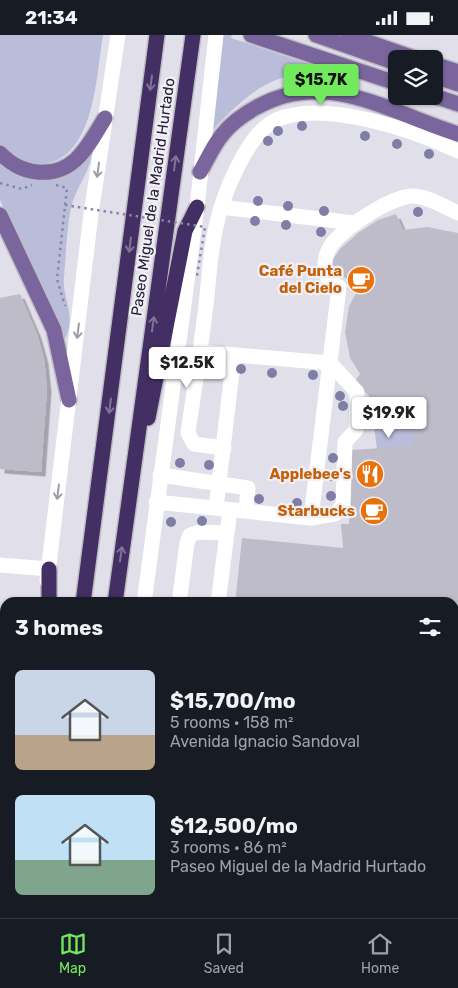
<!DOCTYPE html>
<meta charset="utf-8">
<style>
body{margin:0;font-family:Rubik,sans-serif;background:#20242c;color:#f1f3f6;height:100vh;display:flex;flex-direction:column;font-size:19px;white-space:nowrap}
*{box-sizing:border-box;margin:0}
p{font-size:16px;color:#9ea1a6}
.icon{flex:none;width:28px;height:28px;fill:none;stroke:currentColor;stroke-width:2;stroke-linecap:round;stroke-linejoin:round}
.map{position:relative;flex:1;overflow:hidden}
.details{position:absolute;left:0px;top:562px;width:459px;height:321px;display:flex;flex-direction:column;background:#171b24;border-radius:15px 15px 0 0;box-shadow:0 1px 4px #0004}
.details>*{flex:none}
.controls{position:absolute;left:388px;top:15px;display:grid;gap:10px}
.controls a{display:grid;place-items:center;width:55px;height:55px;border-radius:8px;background:#171b24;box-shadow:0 1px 4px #0004;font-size:25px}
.price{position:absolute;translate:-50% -42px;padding:0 11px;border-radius:5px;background:#fff;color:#222;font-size:16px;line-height:32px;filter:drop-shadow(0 1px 2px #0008)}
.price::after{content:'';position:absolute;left:50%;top:30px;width:15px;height:11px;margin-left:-8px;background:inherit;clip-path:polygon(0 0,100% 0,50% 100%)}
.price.on{background:#71eb5d;color:#111}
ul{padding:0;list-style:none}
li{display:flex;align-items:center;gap:15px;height:125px;padding:0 15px}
li span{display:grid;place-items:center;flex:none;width:140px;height:100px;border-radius:8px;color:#555}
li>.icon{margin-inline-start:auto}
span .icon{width:60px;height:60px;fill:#fffc;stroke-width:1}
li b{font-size:21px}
h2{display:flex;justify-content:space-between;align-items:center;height:60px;padding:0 15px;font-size:21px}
.status{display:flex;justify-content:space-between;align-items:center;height:35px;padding:0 25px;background:#171b24;direction:ltr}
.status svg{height:14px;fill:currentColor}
.menu{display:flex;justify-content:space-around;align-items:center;height:70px;border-top:1px solid #363941;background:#171b24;font-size:14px;color:#9ea1a6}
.menu a{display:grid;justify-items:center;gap:2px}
.menu .on{color:#71eb5d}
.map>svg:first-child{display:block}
.green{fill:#b9bdda}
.building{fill:#bfbcca;filter:url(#shadow)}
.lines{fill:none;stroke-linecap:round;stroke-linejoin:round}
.major-casing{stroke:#bfbcc4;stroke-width:18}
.highway-casing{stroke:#bfbcc4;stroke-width:18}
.path{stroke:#8e82ac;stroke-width:2.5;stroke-dasharray:2.5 4;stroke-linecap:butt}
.minor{stroke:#fff;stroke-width:15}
.major{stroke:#7a669d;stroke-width:15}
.highway{stroke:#442f64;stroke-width:15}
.path-bridge{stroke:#8e82ac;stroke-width:2.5;stroke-dasharray:2.5 4;stroke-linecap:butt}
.tree{fill:#7f7ea6}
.oneway{stroke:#817397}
.oneway2{stroke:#9f9ba6}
.labels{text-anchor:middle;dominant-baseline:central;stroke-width:4.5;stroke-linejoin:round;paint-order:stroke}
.street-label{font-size:15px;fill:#2a2139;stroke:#f1f0f7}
.food-label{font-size:15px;font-weight:bold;fill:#c56008;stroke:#f1f0f7;text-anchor:end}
</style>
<div class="status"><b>21:34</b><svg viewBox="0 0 49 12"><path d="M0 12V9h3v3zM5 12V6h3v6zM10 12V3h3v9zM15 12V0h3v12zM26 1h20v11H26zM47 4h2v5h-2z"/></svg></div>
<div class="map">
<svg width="458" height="883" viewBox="0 0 458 883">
<defs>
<filter id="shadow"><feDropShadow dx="4.5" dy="4.5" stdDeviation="0" flood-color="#0004"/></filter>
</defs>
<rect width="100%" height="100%" fill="#e1e0ea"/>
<!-- green -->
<path class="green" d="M0,0H103C96,41 95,123 43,129C26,132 11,121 0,109Z
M220,0H232L231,3L309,29L306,38C264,41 237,69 209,99Z
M92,116C91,135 79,148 73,166C67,183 66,222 64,242C62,263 76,279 66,302L62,303L0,165V130C39,158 59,139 92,116Z
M370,361L391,373L414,377V411L377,414Z"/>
<!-- building -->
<path class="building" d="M396,179L403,195L427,192L458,198V646L454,648V568H235L242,503L343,513L341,489H349L352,415L414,411V377L391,373L370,361L354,347L360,339L350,323L345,297L349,271L360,251L329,230L340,214L358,198L378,185Z
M20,259L37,299L44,324L47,353L41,437L0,434V263Z
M454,872H458V883H244V879H454Z"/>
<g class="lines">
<defs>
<path id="major" d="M251,0L396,48
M316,0L396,28
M348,0L417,24
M434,29L458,37
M434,41L458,49
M434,61L458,69
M0,118C11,129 21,135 37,137C74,141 88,111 105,83
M200,137C207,125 213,111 222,100C231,88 244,79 257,72C327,33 390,78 458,99
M0,180L54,295L69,365"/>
<path id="highway" d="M148,383L185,196L197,172
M49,568V534
M83,568L157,0
M115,568L193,0
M27,883L28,879
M60,883L61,879"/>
</defs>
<!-- major casing -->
<use href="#major" class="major-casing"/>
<!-- highway casing -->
<use href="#highway" class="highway-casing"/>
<!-- path -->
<path class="path" d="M0,148L22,154L32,150
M56,150L67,153L57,244L65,271"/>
<!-- minor -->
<path class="minor" d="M221,172L354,188
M224,413L194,409L188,398C194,355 201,313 206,270C209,244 210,217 216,192C222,162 247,98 276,85C324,64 413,95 458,116
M160,440L248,453L246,476
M156,467L311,483L335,479L343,470L345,407L356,395L357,357L330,328L200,317
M216,473L234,320
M311,483L339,252L329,246C325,235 323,227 328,216C336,196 393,160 414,161C429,162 445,172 458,178
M0,530L49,534
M47,546L91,179L118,0
M144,568L197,172L216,0
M179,568L187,508L190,500L199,497L227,498
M218,568L230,475
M0,821L5,804
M107,879L111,883
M236,879V883
M92,883L93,879
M142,883V879
M176,883L177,879
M212,883L213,879"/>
<!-- major -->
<use href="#major" class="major"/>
<!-- highway -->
<use href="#highway" class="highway"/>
<!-- path-bridge -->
<path class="path-bridge" d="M65,170L205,192L197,241"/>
</g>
<!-- trees -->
<g class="tree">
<circle cx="302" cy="91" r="5"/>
<circle cx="278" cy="96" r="5"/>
<circle cx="365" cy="101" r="5"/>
<circle cx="268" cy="106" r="5"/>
<circle cx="397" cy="109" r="5"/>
<circle cx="429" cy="119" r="5"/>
<circle cx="258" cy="166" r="5"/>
<circle cx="288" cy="171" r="5"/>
<circle cx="324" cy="176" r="5"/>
<circle cx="418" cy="177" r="5"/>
<circle cx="255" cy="186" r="5"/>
<circle cx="286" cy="190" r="5"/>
<circle cx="321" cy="197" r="5"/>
<circle cx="208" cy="329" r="5"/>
<circle cx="241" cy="334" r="5"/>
<circle cx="272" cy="338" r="5"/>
<circle cx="313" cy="340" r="5"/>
<circle cx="340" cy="361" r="5"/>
<circle cx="343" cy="371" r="5"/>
<circle cx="333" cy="423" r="5"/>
<circle cx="180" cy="428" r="5"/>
<circle cx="209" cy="430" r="5"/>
<circle cx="332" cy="441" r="5"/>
<circle cx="331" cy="461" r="5"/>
<circle cx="259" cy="464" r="5"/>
<circle cx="297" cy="468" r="5"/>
<circle cx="202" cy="486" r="5"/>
<circle cx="171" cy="487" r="5"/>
</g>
<!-- one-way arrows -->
<defs><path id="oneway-shaft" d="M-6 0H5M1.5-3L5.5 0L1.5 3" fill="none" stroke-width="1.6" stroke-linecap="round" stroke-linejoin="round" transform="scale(1.25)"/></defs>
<g class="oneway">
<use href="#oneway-shaft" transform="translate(151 48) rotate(97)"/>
<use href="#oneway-shaft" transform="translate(175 128) rotate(-82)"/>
<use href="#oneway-shaft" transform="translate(130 210) rotate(97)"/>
<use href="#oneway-shaft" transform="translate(153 289) rotate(-82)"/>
<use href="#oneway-shaft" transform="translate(110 371) rotate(97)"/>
<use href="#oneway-shaft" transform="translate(121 519) rotate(-82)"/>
</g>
<g class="oneway2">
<use href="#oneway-shaft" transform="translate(98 135) rotate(98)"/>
<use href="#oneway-shaft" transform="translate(78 296) rotate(97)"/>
<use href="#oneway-shaft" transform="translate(58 457) rotate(97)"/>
</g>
<!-- icons -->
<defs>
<symbol id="cafe-disc" viewBox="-11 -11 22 22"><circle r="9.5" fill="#e8710a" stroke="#f1f0f7"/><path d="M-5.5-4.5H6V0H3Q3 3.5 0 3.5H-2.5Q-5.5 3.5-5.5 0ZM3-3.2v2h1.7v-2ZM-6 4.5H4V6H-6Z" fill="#fff"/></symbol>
<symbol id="restaurant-disc" viewBox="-11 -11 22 22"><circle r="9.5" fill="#e8710a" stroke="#f1f0f7"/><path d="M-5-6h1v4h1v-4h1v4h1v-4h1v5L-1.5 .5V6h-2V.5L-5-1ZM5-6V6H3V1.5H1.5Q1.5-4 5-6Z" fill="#fff"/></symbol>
</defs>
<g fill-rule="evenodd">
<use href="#cafe-disc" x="345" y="229" width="32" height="32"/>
<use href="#restaurant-disc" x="354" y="423" width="32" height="32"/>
<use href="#cafe-disc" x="358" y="460" width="32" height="32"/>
</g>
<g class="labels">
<!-- street labels -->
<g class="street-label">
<text transform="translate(153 162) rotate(-82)">Paseo Miguel de la Madrid Hurtado</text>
</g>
<!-- food labels -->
<g class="food-label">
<text x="342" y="236">Café Punta<tspan x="342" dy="17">del Cielo</tspan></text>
<text x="351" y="439">Applebee's</text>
<text x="355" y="476">Starbucks</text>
</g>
</g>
</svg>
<div class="controls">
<a><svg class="icon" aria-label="layers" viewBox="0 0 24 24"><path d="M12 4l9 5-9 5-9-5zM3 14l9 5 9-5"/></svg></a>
</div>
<b class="price on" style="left:321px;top:71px">$15.7K</b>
<b class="price" style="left:187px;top:354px">$12.5K</b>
<b class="price" style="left:389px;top:404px">$19.9K</b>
<section class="details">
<h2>3 homes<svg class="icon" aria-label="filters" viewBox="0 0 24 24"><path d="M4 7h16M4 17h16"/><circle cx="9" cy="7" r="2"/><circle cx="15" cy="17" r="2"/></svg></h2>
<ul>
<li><span style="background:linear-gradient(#c9d6e8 65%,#b9a48a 0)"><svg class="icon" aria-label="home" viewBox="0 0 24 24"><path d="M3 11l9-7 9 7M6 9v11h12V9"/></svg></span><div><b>$15,700/mo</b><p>5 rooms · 158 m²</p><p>Avenida Ignacio Sandoval</p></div></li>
<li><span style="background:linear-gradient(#bfe0f5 65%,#7fa58c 0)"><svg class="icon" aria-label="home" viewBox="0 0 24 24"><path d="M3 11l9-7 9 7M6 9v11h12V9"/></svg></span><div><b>$12,500/mo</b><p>3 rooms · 86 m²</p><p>Paseo Miguel de la Madrid Hurtado</p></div></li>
</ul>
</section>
</div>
<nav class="menu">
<a class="on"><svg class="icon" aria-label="map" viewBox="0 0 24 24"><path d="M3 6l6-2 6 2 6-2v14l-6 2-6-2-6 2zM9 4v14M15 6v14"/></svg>Map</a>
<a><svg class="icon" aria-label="saved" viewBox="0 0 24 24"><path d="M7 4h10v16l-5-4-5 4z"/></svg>Saved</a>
<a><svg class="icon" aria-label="home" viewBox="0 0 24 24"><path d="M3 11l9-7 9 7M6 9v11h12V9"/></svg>Home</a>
</nav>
